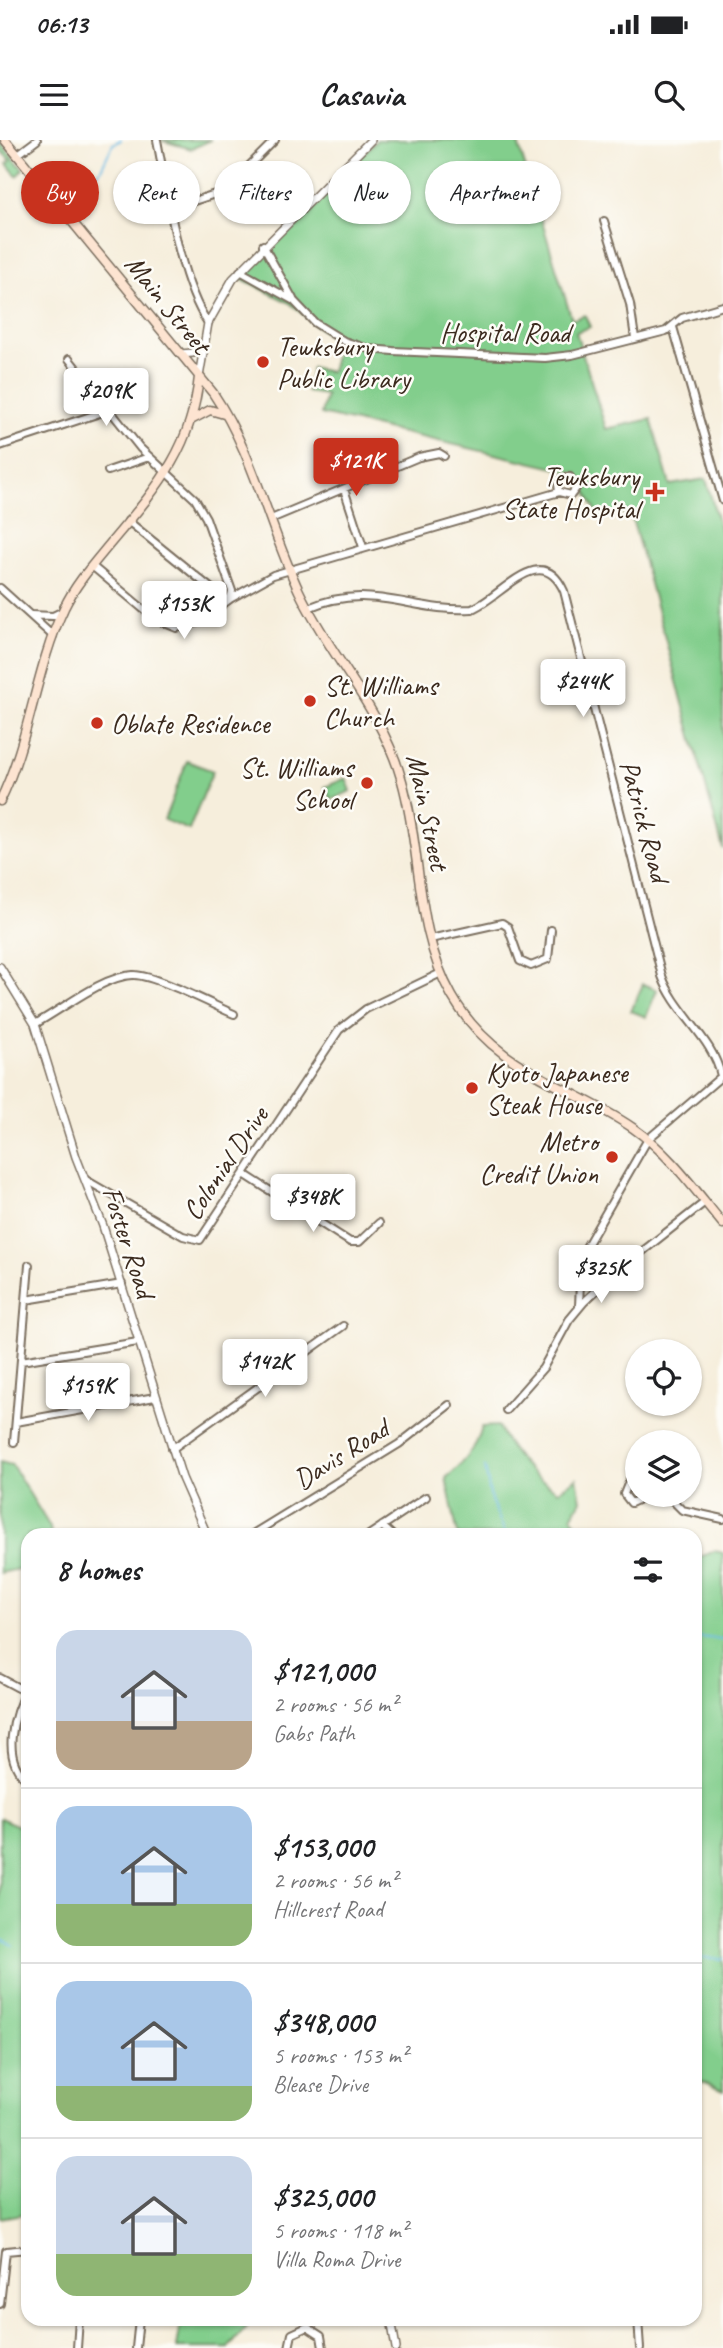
<!DOCTYPE html>
<meta charset="utf-8">
<style>
body{margin:0;font-family:Caveat,sans-serif;background:#f2f2f2;color:#202124;height:100vh;display:flex;flex-direction:column;font-size:26px;white-space:nowrap}
*{box-sizing:border-box;margin:0}
p{font-size:23px;color:#757577}
.icon{flex:none;width:38px;height:38px;fill:none;stroke:currentColor;stroke-width:2;stroke-linecap:round;stroke-linejoin:round}
.map{position:relative;flex:1;overflow:hidden}
.panel{position:absolute;left:21px;top:1388px;width:681px;height:798px;display:flex;flex-direction:column;background:#fff;border-radius:21px;box-shadow:0 2px 5px #0004}
.panel>*{flex:none}
.guide{position:absolute;left:21px;top:21px;width:682px;height:63px;display:flex;gap:14px}
.tools{position:absolute;left:625px;top:1199px;display:grid;gap:14px}
.tools a{display:grid;place-items:center;width:77px;height:77px;border-radius:50%;background:#fff;box-shadow:0 2px 5px #0004;font-size:35px}
.price{position:absolute;translate:-50% -60px;padding:0 16px;border-radius:7px;background:#fff;color:#222;font-size:23px;line-height:46px;filter:drop-shadow(0 2px 4px #0008)}
.price::after{content:'';position:absolute;left:50%;top:42px;width:21px;height:16px;margin-left:-10px;background:inherit;clip-path:polygon(0 0,100% 0,50% 100%)}
.price.on{background:#c8321e;color:#fff}
ul{padding:0;list-style:none}
li{display:flex;align-items:center;gap:21px;height:175px;padding:0 35px}
li+li{border-top:2px solid #e0e0e0}
li span{display:grid;place-items:center;flex:none;width:196px;height:140px;border-radius:21px;color:#555}
li>.icon{margin-inline-start:auto}
span .icon{width:84px;height:84px;fill:#fffc;stroke-width:1}
li b{font-size:30px}
h2{display:flex;justify-content:space-between;align-items:center;height:84px;padding:0 35px;font-size:30px}
.pill{padding:0 24px;border-radius:32px;background:#fff;box-shadow:0 2px 5px #0004;font-size:24px;line-height:63px}
.pill.on{background:#c8321e;color:#fff}
.status{display:flex;justify-content:space-between;align-items:center;height:49px;padding:0 35px;background:#fff;direction:ltr}
.status svg{height:19px;fill:currentColor}
header{display:flex;justify-content:space-between;align-items:center;height:91px;padding:0 35px;background:#fff;font-size:32px;font-weight:800}
.map>svg:first-child{display:block}
.green{fill:#82ce8c;stroke:#5e7c55;stroke-width:2}
.lines{fill:none;stroke-linecap:round;stroke-linejoin:round}
.stream{stroke:#68b9e3;stroke-width:2}
.minor-casing{stroke:#7c6f60;stroke-width:10}
.tertiary-casing{stroke:#7c6f60;stroke-width:10}
.secondary-casing{stroke:#7c6f60;stroke-width:11}
.minor{stroke:#fff;stroke-width:6}
.tertiary{stroke:#fff;stroke-width:7}
.secondary{stroke:#fde4d1;stroke-width:8}
.poi-dot{fill:#c8321e;stroke:#fdfcf7;stroke-width:2.5}
.labels{text-anchor:middle;dominant-baseline:central;stroke-width:5;stroke-linejoin:round;paint-order:stroke}
.street-label{font-size:28px;fill:#3b2a1e;stroke:#fdfcf7}
.poi-label{font-size:28px;fill:#3b2a1e;stroke:#fdfcf7;text-anchor:start}
</style>
<div class="status"><b>06:13</b><svg viewBox="0 0 49 12"><path d="M0 12V9h3v3zM5 12V6h3v6zM10 12V3h3v9zM15 12V0h3v12zM26 1h20v11H26zM47 4h2v5h-2z"/></svg></div>
<header><svg class="icon" aria-label="menu" viewBox="0 0 24 24"><path d="M4 6h16M4 12h16M4 18h16"/></svg>Casavia<svg class="icon" aria-label="search" viewBox="0 0 24 24"><circle cx="10" cy="10" r="6"/><path d="M15 15l6 6"/></svg></header>
<div class="map">
<svg width="723" height="2208" viewBox="0 0 723 2208">
<rect width="100%" height="100%" fill="#fdfcf7"/>
<filter id="ink" filterUnits="userSpaceOnUse"><feTurbulence type="fractalNoise" baseFrequency=".0143" numOctaves="2"/><feDisplacementMap in="SourceGraphic" scale="14" xChannelSelector="R" yChannelSelector="G"/><feConvolveMatrix kernelMatrix="1 2 1 2 8 2 1 2 1" color-interpolation-filters="sRGB"/></filter>
<filter id="wash" filterUnits="userSpaceOnUse"><feTurbulence type="fractalNoise" baseFrequency=".00686" numOctaves="4" result="noise"/><feDisplacementMap in="SourceGraphic" scale="28" xChannelSelector="R" yChannelSelector="G"/><feGaussianBlur stdDeviation="1.57" result="paint"/><feColorMatrix in="noise" values="0 0 0 0 0 0 0 0 0 0 0 0 0 0 0 0 0 1.4 0 .05"/><feComposite in="paint" operator="in"/></filter>
<g filter="url(#wash)">
<rect width="100%" height="100%" fill="#f6eedc"/>
<!-- green -->
<path class="green" d="M160,0H211L191,9Z
M377,0H517L572,180L585,175L590,187L576,192L606,289L651,279L670,345L706,339L723,399V709L630,371L600,379L577,333L321,274L326,255L307,252L312,228L331,232L338,204L290,163L240,138Z
M0,2L23,29L17,36L7,24L11,21L0,10Z
M187,621L213,631L189,690L164,680Z
M346,638L351,651L331,660L325,647Z
M643,844L657,850L646,877L631,871Z
M498,1286C511,1314 531,1336 558,1351L577,1338L581,1360L572,1377L582,1395H458L446,1338C464,1323 476,1310 482,1287Z
M0,1322L12,1325L50,1387L51,1395H28V1427L0,1433Z
M715,1411L723,1413V1951L695,1939V1419Z
M0,1678L28,1690V2073L0,2078Z
M181,2179H253L229,2208H177Z"/>
<g class="lines">
<!-- stream -->
<path class="stream" d="M65,59L100,31L113,4L121,0
M485,1327L491,1360L506,1395
M695,1497L723,1499
M0,1798L13,1805
M695,1817L723,1819"/>
</g>
</g>
<g filter="url(#ink)">
<g class="lines">
<defs>
<path id="minor" d="M157,0C167,51 179,141 208,183
M17,15L37,0
M169,62L179,66L224,51L275,0
M604,81L630,164L635,198
M263,105L293,159
M240,131L294,161L315,183L344,201L369,209L393,211L545,218L572,215L666,191L682,178L723,166
M673,187L723,361
M69,219L140,308L195,359L206,378L232,451L230,459L223,458L128,381
M0,306L109,270
M108,331L149,317
M344,349L363,407
M271,379L419,317L439,313L444,316
M92,426L155,479L177,488L199,482L230,459L273,435L559,352L571,355L577,347L570,337L561,339L558,344L559,352
M0,448L53,496
M308,468C371,441 412,473 472,469C502,457 541,400 564,451L662,836C675,873 713,898 721,936
M31,475L53,476L63,471
M430,799L502,783L508,787L520,821L531,826L548,819L551,790
M35,884C63,869 103,836 133,835C153,834 213,865 234,874
M244,1034L350,1102H359L379,1083
M86,1040L183,1096L200,1100L339,890L366,869L441,833
M26,1160L122,1144
M579,1167L581,1116L648,999L723,935
M21,1221L138,1202
M506,1270L543,1228L569,1180L584,1162L615,1133L705,1062
M16,1282L155,1257
M14,1302L29,1125
M172,1309L343,1186
M637,1335L632,1334L624,1354L631,1363L651,1354
M666,1354L682,1370L723,1379
M382,1386L392,1395
M251,1395L399,1304L449,1265
M369,1395L426,1357
M0,1538L26,1552
M28,1547C13,1574 0,1620 28,1641
M0,2164L6,2111L28,2109
M638,2179L640,2208
M77,2208L79,2179
M136,2208L139,2179
M289,2208L292,2194L307,2187L321,2196L323,2208"/>
<path id="tertiary" d="M180,214L193,213L203,204
M199,237L208,183L233,139L371,0
M0,827L35,884L76,1017L103,1086L182,1338L207,1395
M391,2179L396,2208"/>
<path id="secondary" d="M5,0L213,253C254,314 268,385 299,451C330,517 382,569 402,641C422,711 415,791 452,856C495,931 567,943 633,988C669,1013 695,1050 723,1084
M193,279L210,270L224,274
M0,661C30,600 35,530 64,468C74,447 89,429 104,411C151,354 191,315 199,237"/>
</defs>
<!-- minor casing -->
<use href="#minor" class="minor-casing"/>
<!-- tertiary casing -->
<use href="#tertiary" class="tertiary-casing"/>
<!-- secondary casing -->
<use href="#secondary" class="secondary-casing"/>
<!-- minor -->
<use href="#minor" class="minor"/>
<!-- tertiary -->
<use href="#tertiary" class="tertiary"/>
<!-- secondary -->
<use href="#secondary" class="secondary"/>
</g>
</g>
<!-- markers -->
<g class="poi-dot">
<circle cx="263" cy="222" r="7"/>
<path d="M651.5 341.5h7v7h7v7h-7v7h-7v-7h-7v-7h7z"/>
<circle cx="310" cy="561" r="7"/>
<circle cx="97" cy="583" r="7"/>
<circle cx="367" cy="643" r="7"/>
<circle cx="472" cy="948" r="7"/>
<circle cx="612" cy="1017" r="7"/>
</g>
<g class="labels">
<!-- street labels -->
<g class="street-label">
<text transform="translate(168 164) rotate(51)">Main Street</text>
<text x="505" y="192">Hospital Road</text>
<text transform="translate(428 672) rotate(78)">Main Street</text>
<text transform="translate(645 681) rotate(75)">Patrick Road</text>
<text transform="translate(225 1023) rotate(-56)">Colonial Drive</text>
<text transform="translate(129 1102) rotate(72)">Foster Road</text>
<text transform="translate(341 1314) rotate(-32)">Davis Road</text>
</g>
<!-- poi labels -->
<g class="poi-label">
<text x="277" y="206">Tewksbury<tspan x="277" dy="32">Public Library</tspan></text>
<text x="639" y="336" text-anchor="end">Tewksbury<tspan x="639" dy="32">State Hospital</tspan></text>
<text x="324" y="545">St. Williams<tspan x="324" dy="32">Church</tspan></text>
<text x="111" y="583">Oblate Residence</text>
<text x="353" y="627" text-anchor="end">St. Williams<tspan x="353" dy="32">School</tspan></text>
<text x="486" y="932">Kyoto Japanese<tspan x="486" dy="32">Steak House</tspan></text>
<text x="598" y="1001" text-anchor="end">Metro<tspan x="598" dy="32">Credit Union</tspan></text>
</g>
</g>
</svg>
<div class="tools">
<a><svg class="icon" aria-label="locate" viewBox="0 0 24 24"><circle cx="12" cy="12" r="6"/><path d="M12 2v4M12 18v4M2 12h4M18 12h4"/></svg></a>
<a><svg class="icon" aria-label="layers" viewBox="0 0 24 24"><path d="M12 4l9 5-9 5-9-5zM3 14l9 5 9-5"/></svg></a>
</div>
<b class="price" style="left:106px;top:288px">$209K</b>
<b class="price on" style="left:356px;top:358px">$121K</b>
<b class="price" style="left:184px;top:501px">$153K</b>
<b class="price" style="left:583px;top:579px">$244K</b>
<b class="price" style="left:313px;top:1094px">$348K</b>
<b class="price" style="left:601px;top:1165px">$325K</b>
<b class="price" style="left:265px;top:1259px">$142K</b>
<b class="price" style="left:88px;top:1283px">$159K</b>
<div class="guide">
<a class="pill on">Buy</a>
<a class="pill">Rent</a>
<a class="pill">Filters</a>
<a class="pill">New</a>
<a class="pill">Apartment</a>
</div>
<section class="panel">
<h2>8 homes<svg class="icon" aria-label="filters" viewBox="0 0 24 24"><path d="M4 7h16M4 17h16"/><circle cx="9" cy="7" r="2"/><circle cx="15" cy="17" r="2"/></svg></h2>
<ul>
<li><span style="background:linear-gradient(#c9d6e8 65%,#b9a48a 0)"><svg class="icon" aria-label="home" viewBox="0 0 24 24"><path d="M3 11l9-7 9 7M6 9v11h12V9"/></svg></span><div><b>$121,000</b><p>2 rooms · 56 m²</p><p>Gabs Path</p></div></li>
<li><span style="background:linear-gradient(#a9c7e8 70%,#8fb573 0)"><svg class="icon" aria-label="home" viewBox="0 0 24 24"><path d="M3 11l9-7 9 7M6 9v11h12V9"/></svg></span><div><b>$153,000</b><p>2 rooms · 56 m²</p><p>Hillcrest Road</p></div></li>
<li><span style="background:linear-gradient(#a9c7e8 75%,#8fb573 0)"><svg class="icon" aria-label="home" viewBox="0 0 24 24"><path d="M3 11l9-7 9 7M6 9v11h12V9"/></svg></span><div><b>$348,000</b><p>5 rooms · 153 m²</p><p>Blease Drive</p></div></li>
<li><span style="background:linear-gradient(#c9d6e8 70%,#8fb573 0)"><svg class="icon" aria-label="home" viewBox="0 0 24 24"><path d="M3 11l9-7 9 7M6 9v11h12V9"/></svg></span><div><b>$325,000</b><p>5 rooms · 118 m²</p><p>Villa Roma Drive</p></div></li>
</ul>
</section>
</div>
